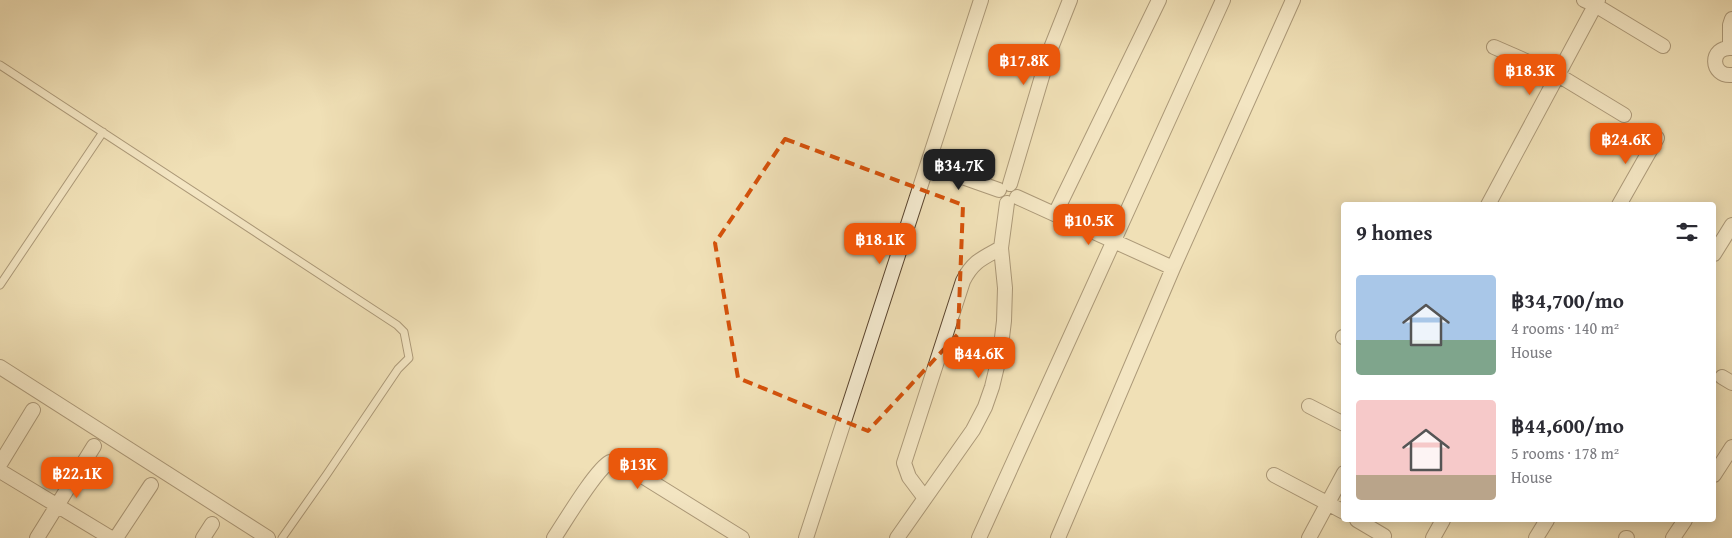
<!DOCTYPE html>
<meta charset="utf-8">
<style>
body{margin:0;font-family:"Gentium Book Plus",serif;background:#f7f7f7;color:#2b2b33;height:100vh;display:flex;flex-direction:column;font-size:19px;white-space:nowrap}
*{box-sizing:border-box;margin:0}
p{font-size:16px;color:#7c7c81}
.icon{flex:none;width:28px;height:28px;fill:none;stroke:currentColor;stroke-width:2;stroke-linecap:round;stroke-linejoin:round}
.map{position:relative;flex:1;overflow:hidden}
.sheet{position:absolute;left:1341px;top:202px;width:375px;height:320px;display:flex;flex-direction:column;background:#fff;border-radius:5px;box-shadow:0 2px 12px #0003}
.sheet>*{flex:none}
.price{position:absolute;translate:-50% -42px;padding:0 11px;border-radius:10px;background:#ea580c;color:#fff;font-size:16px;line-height:32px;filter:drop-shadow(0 1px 2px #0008)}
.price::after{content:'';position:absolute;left:50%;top:30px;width:15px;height:11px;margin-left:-8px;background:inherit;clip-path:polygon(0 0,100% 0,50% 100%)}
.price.on{background:#222;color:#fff}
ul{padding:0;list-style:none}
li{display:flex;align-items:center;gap:15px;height:125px;padding:0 15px}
li span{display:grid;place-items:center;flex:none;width:140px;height:100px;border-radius:5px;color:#555}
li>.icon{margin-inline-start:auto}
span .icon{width:60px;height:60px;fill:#fffc;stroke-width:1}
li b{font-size:21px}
h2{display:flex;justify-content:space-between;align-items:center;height:60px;padding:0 15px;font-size:21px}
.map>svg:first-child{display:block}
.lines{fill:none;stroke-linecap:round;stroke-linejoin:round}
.service-casing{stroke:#5a442e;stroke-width:9}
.minor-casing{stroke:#5a442e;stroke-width:16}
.service{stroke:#f5ebd0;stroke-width:7}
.minor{stroke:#f5ebd0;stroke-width:14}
.marked{fill:none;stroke:#d5520b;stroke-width:4;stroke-dasharray:10 6;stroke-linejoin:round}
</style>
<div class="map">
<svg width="1732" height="538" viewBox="0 0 1732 538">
<rect width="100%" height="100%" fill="#f0e0b7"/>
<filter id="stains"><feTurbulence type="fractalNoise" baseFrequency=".004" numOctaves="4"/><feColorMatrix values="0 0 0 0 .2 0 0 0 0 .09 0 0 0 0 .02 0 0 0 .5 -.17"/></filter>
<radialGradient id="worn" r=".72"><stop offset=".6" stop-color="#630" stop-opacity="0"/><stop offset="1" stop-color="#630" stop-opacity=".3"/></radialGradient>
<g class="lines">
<defs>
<path id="service" d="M0,65L397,325L404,332L409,358L398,369L327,474L282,538
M0,285L103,132"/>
<path id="minor" d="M1584,0L1595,5L1663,46
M1494,47L1558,75L1624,115
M1730,47V25L1732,19
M1732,48C1709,46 1710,77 1732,75
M928,165L999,190
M1010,184L1049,53L1070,0
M1017,197L1173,268
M1488,205L1598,0
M1619,205L1657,138
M1055,214L1159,0
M1714,254L1732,225
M1343,337H1344
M0,367L268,538
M1722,377L1732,383
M1309,406L1344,424
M0,464L33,410
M0,471L111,538
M1274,475L1344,512
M1714,475L1732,447
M924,497L909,477L904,463L963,281C973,261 983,258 1001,248
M1357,520L1384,536
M37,538L94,446
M116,538L151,485
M203,538L212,524
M554,538C564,523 596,469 610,462C611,462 617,461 618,461L742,538
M806,538L981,0
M897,538L973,430L985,407L992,387L1000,354L1004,321L1005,288L1001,248L1007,203
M979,538L1223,0
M1058,538L1173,268L1293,0
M1309,538L1344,473
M1433,538L1443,520
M1536,538L1547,520
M1626,538H1627
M1673,538L1685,520"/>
</defs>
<!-- service casing -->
<use href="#service" class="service-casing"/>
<!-- minor casing -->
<use href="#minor" class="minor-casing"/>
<!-- service -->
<use href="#service" class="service"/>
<!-- minor -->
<use href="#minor" class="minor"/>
</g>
<!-- marked area -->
<path d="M0 0H1732V538H0ZM785,139L963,205L958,334L868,431L738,378L715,243Z" fill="#f0e0b7" fill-opacity=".55" fill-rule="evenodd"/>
<path class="marked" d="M785,139L963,205L958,334L868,431L738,378L715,243Z"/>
<rect width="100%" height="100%" filter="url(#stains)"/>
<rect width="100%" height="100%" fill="url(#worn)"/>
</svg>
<b class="price" style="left:1024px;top:86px">฿17.8K</b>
<b class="price" style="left:1530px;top:96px">฿18.3K</b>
<b class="price" style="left:1626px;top:165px">฿24.6K</b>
<b class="price on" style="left:959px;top:191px">฿34.7K</b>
<b class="price" style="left:1089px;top:246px">฿10.5K</b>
<b class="price" style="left:880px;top:265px">฿18.1K</b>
<b class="price" style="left:979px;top:379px">฿44.6K</b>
<b class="price" style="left:638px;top:490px">฿13K</b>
<b class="price" style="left:77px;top:499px">฿22.1K</b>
<section class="sheet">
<h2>9 homes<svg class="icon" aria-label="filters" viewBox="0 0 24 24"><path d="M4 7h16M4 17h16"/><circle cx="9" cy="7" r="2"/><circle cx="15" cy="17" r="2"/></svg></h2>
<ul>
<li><span style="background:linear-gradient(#a9c7e8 65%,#7fa58c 0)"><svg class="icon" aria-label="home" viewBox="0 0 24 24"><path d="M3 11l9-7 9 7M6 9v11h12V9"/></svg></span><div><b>฿34,700/mo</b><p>4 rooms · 140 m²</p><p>House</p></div></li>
<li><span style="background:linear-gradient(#f6c9c9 75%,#b9a48a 0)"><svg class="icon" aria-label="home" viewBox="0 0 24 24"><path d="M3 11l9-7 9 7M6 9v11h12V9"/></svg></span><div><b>฿44,600/mo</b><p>5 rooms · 178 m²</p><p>House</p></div></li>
</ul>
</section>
</div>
